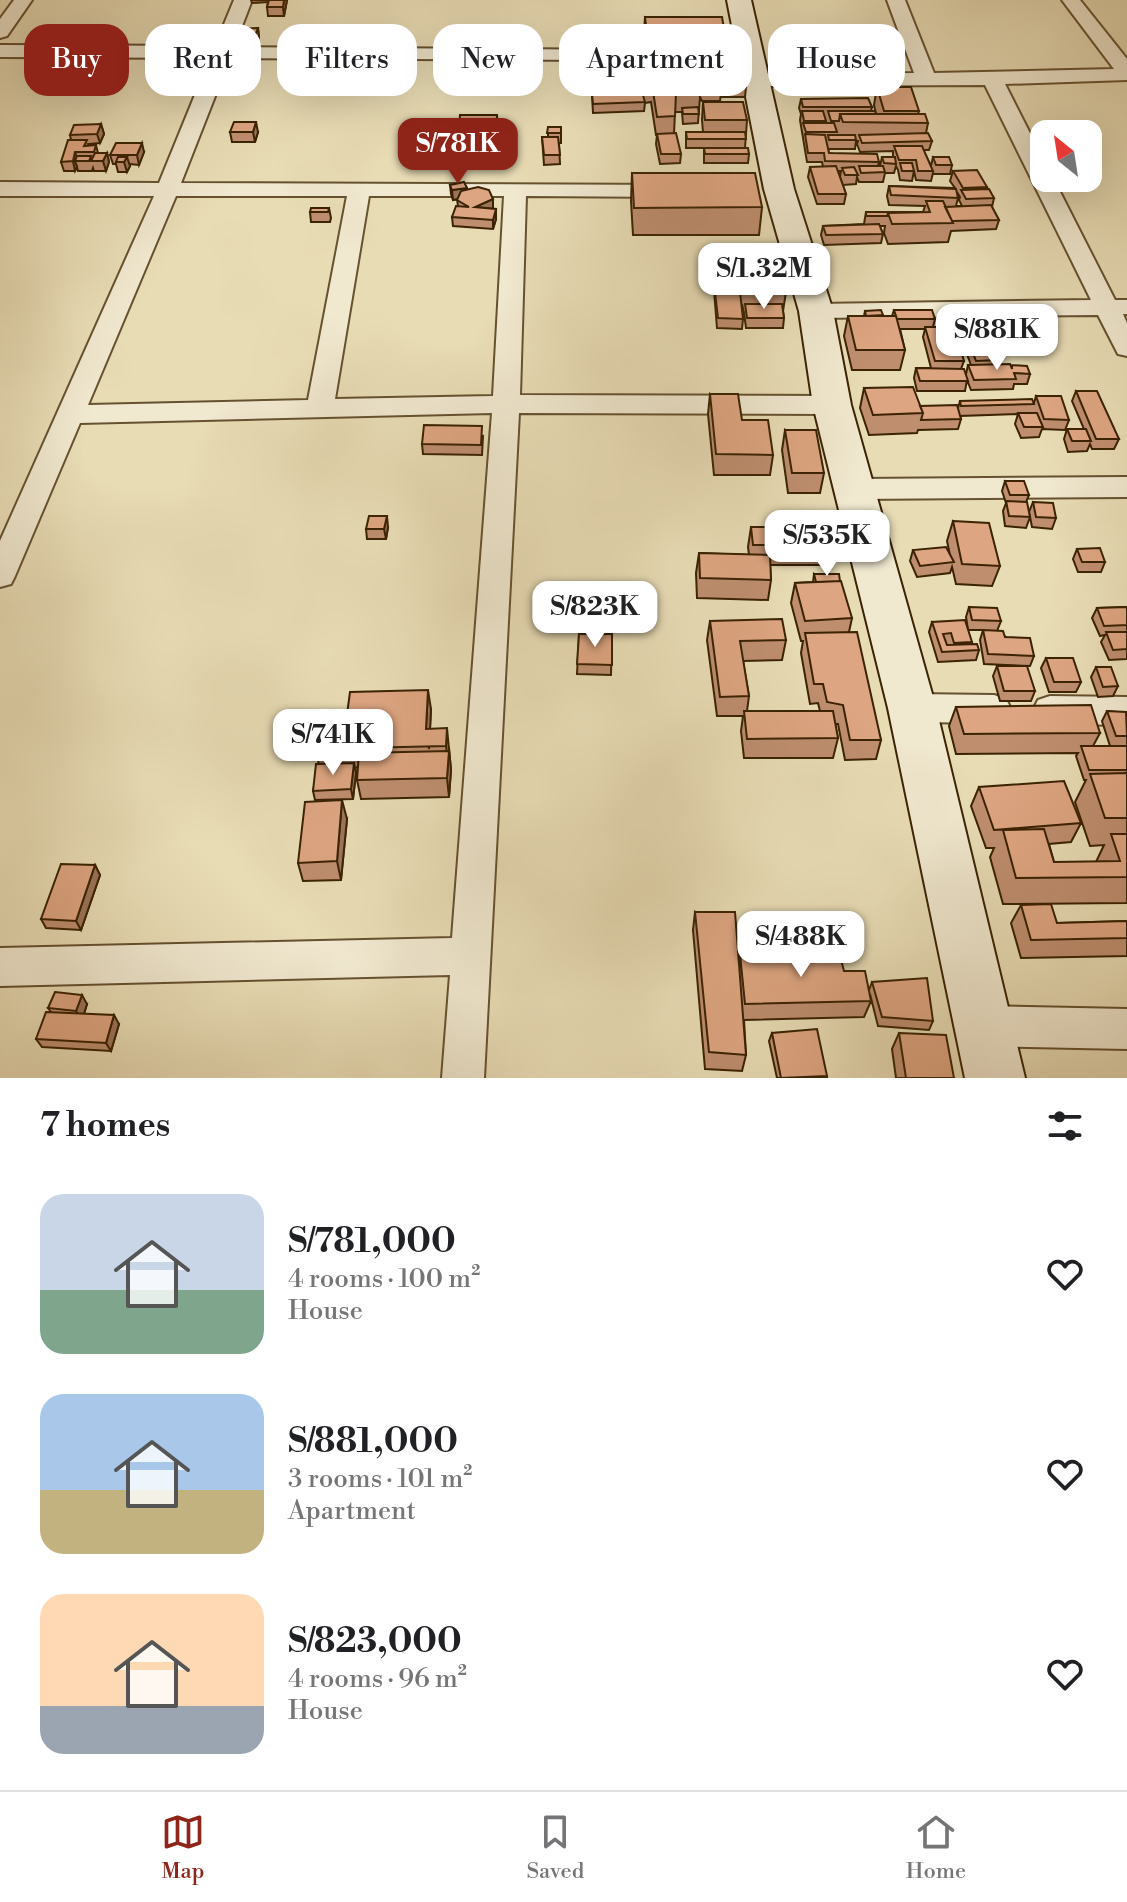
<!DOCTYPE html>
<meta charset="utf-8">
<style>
body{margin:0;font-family:"Libre Bodoni",serif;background:#f6f6f6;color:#202124;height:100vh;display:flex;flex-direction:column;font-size:30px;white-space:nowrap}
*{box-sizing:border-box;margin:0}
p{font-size:26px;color:#757577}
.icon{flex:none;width:44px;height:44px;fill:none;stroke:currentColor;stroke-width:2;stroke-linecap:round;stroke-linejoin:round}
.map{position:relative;height:1078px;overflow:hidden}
.sheet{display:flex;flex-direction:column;background:#fff;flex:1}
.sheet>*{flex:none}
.top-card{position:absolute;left:24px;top:24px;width:1080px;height:72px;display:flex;gap:16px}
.needle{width:52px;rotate:330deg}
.buttons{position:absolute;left:1030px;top:120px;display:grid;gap:16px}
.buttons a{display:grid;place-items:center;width:72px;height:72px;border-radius:16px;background:#fff;box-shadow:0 8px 32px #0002;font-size:40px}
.price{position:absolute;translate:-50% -68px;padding:0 18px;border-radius:16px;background:#fff;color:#222;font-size:26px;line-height:52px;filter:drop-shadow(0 2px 4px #0008)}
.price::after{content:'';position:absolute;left:50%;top:48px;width:24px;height:18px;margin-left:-12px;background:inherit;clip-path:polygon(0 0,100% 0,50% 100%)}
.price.selected{background:#8f2418;color:#fff}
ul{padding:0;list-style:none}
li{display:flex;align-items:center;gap:24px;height:200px;padding:0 40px}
li span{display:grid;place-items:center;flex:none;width:224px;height:160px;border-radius:24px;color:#555}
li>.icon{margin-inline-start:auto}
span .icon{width:96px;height:96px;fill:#fffc;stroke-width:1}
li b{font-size:34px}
h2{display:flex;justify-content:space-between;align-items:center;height:96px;padding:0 40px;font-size:34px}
.pill{padding:0 28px;border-radius:24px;background:#fff;box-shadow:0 8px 32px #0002;font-size:28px;line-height:72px}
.pill.selected{background:#8f2418;color:#fff}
.tabs{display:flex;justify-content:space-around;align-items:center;height:112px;border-top:2px solid #e0e0e0;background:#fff;font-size:22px;color:#757577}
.tabs a{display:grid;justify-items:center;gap:4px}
.tabs .selected{color:#8f2418}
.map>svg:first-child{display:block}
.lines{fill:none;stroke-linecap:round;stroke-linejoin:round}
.street-casing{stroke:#665130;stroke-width:4}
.secondary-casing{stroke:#3b2304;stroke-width:4}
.street{fill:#f0e8cf;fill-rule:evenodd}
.secondary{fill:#f0e8cf;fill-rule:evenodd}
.wall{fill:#be8e6f;stroke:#3b2304;stroke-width:2;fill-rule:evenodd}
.shaded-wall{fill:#9b745a;stroke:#3b2304;stroke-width:2}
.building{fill:#dda581;stroke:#3b2304;stroke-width:2}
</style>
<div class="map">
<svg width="1127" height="1078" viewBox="0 0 1127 1078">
<rect width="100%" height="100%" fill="#e8dcb5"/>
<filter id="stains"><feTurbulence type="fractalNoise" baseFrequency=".0025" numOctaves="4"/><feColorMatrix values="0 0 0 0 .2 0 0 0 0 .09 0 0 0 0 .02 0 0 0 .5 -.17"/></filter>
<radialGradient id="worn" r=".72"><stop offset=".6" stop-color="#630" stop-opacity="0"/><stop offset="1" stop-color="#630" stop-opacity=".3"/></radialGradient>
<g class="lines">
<defs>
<path id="street" d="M14,0H32L7,36L0,38V19Z
M234,0H252L234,47L759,51L762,55L759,59L752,61L230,58L181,183L681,185L684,190L681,195L673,197L526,196L520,395L832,396L842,399L845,405L842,411L832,414L519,413L484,1078H442L450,975L0,986V948L452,938L492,413L80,423L15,576L11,584L0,587V541L154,196H0V182L159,183L210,58L0,57V45L215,46ZM176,196H347L308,400L88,405ZM369,196H504L493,396L335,399Z
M887,0H905L934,73L1114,69L1062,0H1080L1127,59V80L1005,84L1044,161V178H1053L1115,300H1127V314H1123L1127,323V356L1118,354L1098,315L816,318L807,316L804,311L807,306L816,304L1091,300L985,85L755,86L745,80L755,74L914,73Z
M1127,477V497L857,499L847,496L843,489L847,482L857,479Z
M912,694L994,695L1006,699L1011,709L1006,719L994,723L912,722L900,718L895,708L900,698Z
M1050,696L1127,697V725L1050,724L1038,720L1033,710L1038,700Z
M983,1006L1127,1009V1049L983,1046L969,1040L963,1026L969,1012Z"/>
<path id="secondary" d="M727,0H751L794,189L833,311L851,405L936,708L1025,1078H965L888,708L813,405L799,311L764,189Z"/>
</defs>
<!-- street casing -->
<use href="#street" class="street-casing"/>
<!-- secondary casing -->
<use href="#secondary" class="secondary-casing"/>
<!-- street -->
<use href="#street" class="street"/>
<!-- secondary -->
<use href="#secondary" class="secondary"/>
</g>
<!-- wall -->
<path class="wall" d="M251,0H287L284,16H268L267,7L268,2L252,3Z
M645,17L725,34L723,51H646L644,34Z
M258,28L259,37L257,42H241L239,34Z
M716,59L735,72V77L746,87L745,97H722L721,93L720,101H702L700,97L698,123L683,124L682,112H675L674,134L681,154L680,163L660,164L656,144L657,135H656L651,102L645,103L644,111L593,113L592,94L641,92L642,82H669L668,74V65L688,72V64H716ZM707,79L720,80L719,85L706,81Z
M468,62L467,74L437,75L436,66Z
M877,87L919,111L918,114L928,123L926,133L932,141L929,150H923L931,166L933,157L952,165L950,174H934L933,173L931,181L916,180L914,171L912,181L900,180L898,170L896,166L894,173H885L883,182H859L857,177L856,184L843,185L840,177L841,171H838L846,194L844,204H817L808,177L810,167H823L822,162H807L800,120L801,114L799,108L801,99L872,107L871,111L876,114L874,105ZM856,141H858L857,144L860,152L893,151V157H882L880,166H878L879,162L829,153L828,149H855Z
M703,102L747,120L745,148L749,154L748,163H704V148H686V132H703L702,120Z
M101,124L104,134L100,143L88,144L89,146L96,145L98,153H107L109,162L106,171H94L93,168L92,171H78L77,167L75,171H64L61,162L71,140L70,135Z
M548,127H561V143H559L560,164L544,165L542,137H548Z
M230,132H258L255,142H232Z
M498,133L497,164H459L458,145Z
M144,152L139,165L129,164L130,166L127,172H118L116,164H113L110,155Z
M953,171L987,187V189L994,198L992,207L999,220L996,229L951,231L948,242L888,244L884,233L885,226H880L883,234L881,243L824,245L821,235L823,226L864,224L866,212H923L925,206L889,205L887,196L889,186L955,188L950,181ZM957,192L960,197L959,200L962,206H956L958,198Z
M632,173L762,207L759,235H633L631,201Z
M450,185L467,188V189L493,209L496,219L493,229L453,226L452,217L458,206L457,199L453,200L451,194Z
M329,208L331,218L330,222H311L310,212Z
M779,269L786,292L783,311L784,318L783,328H746L744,313L742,304L743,319L742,329L717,328L714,291L716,271Z
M894,310L935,319L933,327L964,361L961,369L966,374L968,365H971L960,336L963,326L980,325L979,322L982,312L992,319L989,329H986L998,360L997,364L1011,367L1030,374L1027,384H1014L1013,389L971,390L967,380L965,391H917L914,378L916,368H931L923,337L925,329H900L905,350L900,370H852L844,336L848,316H864L865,311L883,315V316H892Z
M864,388L920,406L958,408L960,401L1034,403L1036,396L1069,420L1065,430L1042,429L1039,437L1021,438L1015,424L1018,414L960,416L961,419L958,429L918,430L917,433L869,435L860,408Z
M1076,391L1119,439L1114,449H1092L1090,444L1087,451L1068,452L1064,439L1067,429H1084L1072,401Z
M710,394L742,420L773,455L770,475H714L708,414Z
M785,430L824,473L820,493H788L782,450Z
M483,436L482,455L423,454L422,444Z
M1005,481L1029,495L1026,502L1030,517L1026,528L1005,526L1003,511L1006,503L1002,491Z
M1033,502L1056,518L1052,529L1032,527L1029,512Z
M953,521L1000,566L992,586L956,584L952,567L950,573L917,577L910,561L913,550L950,555L947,541Z
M388,527L386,539H367L366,529Z
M751,527L834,545L830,565H770L771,580L768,600L697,598L696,573L699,553L749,555L748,547Z
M1077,549L1105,562L1101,572H1078L1073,559Z
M814,574L852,618L849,632L881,740L876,759L845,760L838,724H835L838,738L833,758H744L741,731L743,716H717L707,640L710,621L786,640L782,660L743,661L749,696L747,711H820L818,703L810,704L801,653L803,641H801L791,603L795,583L813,582Z
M969,607L1001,621L997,631L1034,656L1030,666L984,664L980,640L983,630H968L966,617Z
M1127,607V659L1109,660L1101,642L1105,635L1100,636L1092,618L1097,608Z
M932,622L972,642V644L979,650L976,660L938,662L929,632Z
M579,634H612L611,675L577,674Z
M1046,658L1081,682L1076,692H1049L1041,668Z
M997,666L1035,691L1031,701H1000L993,676Z
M1096,667L1118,686L1113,696L1098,697L1091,677Z
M956,707L1100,733L1093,746H1110L1102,721L1107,711L1127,713V903L1003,904L990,857L994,848H986L971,806L979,787L1081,823L1071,842L1049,844L1054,862H1096L1104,845L1090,846L1075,802L1086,780H1084L1076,756L1078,753L956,754L949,726Z
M431,709L430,729L449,748L451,770L449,797L361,799L357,780L358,767L355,768L356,773L353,799L315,800L313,791L319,764L315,749L346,722Z
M347,819L341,880L303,881L298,863Z
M95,865L100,875L81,930L46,928L41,919Z
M1021,905L1057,923L1127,921V956L1021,958L1011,923Z
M695,912L739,960L740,954L844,971L869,990L872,982L933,1021L929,1030L878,1026L870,994L871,1001L864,1017L744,1020L746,1055L742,1071L705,1069L693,930Z
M87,1004L84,1014L119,1024L111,1051L42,1047L36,1039L51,1012L48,1008Z
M772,1033L827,1076V1078H777L769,1041Z
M899,1033L954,1078H896L892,1049Z"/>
<!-- shaded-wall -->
<path class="shaded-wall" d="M284,0H287L284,16L283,7Z
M258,28L259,37L257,42L256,33Z
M497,115L498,133L497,164L496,145Z
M256,122L258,132L255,142L253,132Z
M101,124L104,134L100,143L97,134Z
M142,143L144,152L139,165L137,155Z
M75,152L78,161H75L77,167L75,171L73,161Z
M107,153L109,162L106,171L103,161Z
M127,157L130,166L127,172L124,162Z
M467,188V197L453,200L452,190Z
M493,199V209L475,207Z
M496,209V219L493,229V220Z
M387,516L388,527L386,539L384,529Z
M428,690L431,709L429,749L426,729Z
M447,728L451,770L449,797L447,778L448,762L446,746Z
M354,763L356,773L353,799L351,789Z
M342,800L347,819L341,880L337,861Z
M95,865L100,875L81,930L76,921Z
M82,995L87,1004L82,1020L76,1011Z
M114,1015L119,1024L111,1051L106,1043Z"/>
<!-- building -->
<path class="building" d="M269,0H284L283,7H267Z
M645,17H722L725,34H647Z
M258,28L256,33L239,34L241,29Z
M437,53H467L466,65L436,66Z
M731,58L735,72L690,69L688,64H718L716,59Z
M668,65H686L689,80H671Z
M705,73L707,78L692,79L690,74Z
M720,77H743L746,87L723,88Z
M692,81V85H652V93H643L642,82Z
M695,81H718L721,92H703L702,88H699V85H696Z
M652,85H699L700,93H676L675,116L657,117Z
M877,87H911L919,111H884Z
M642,92L645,102L593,104L592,94Z
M868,98L872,107H803L801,99Z
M703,102H743L747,120H705Z
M698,107L699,114H683L682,108Z
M802,111H823L826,121H804Z
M828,111H875L876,114H840L839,121H831Z
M840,114H925L928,123L843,122Z
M460,115H497L496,145H458Z
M234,122H256L253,132H230Z
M803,123H834L837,132H806Z
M101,124L97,134L70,135L74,125Z
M548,127H561V133H547Z
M686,132H745L746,139H687Z
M676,133L681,154H661L657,134Z
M928,133L932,141L862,143L859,135Z
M805,134L825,135L829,153L877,154L879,162L825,161L824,153H808Z
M828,135H855L856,140H829Z
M542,137H558L560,155H544Z
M68,140H87L84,146L96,145L94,152H75L73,161L61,162Z
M116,143H142L137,155H110Z
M894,146H922L933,171H918L916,160H899Z
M704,148H748L749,154H705Z
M95,153H107L103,161H91Z
M77,156H91L89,161H75Z
M118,157H127L124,162H116Z
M882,157H895L896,164L884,163Z
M933,157H949L952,165H936Z
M900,163H912L914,171H902Z
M836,166L846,194H818L810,167Z
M859,166H883L885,172L861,173Z
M854,167L858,175H845L842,168Z
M977,170L987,187L963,188L953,171Z
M632,173H755L762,207L634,208Z
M464,182L467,188L452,190L450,185Z
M889,186L956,189L958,198L891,195Z
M478,187L489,190L493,199L475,207L496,209L493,220L452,217L456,206L469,207L457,200L461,191Z
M989,189L994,198L966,199L961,190Z
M926,201H943L953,223L892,224L888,213L930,212Z
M991,205L999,220L952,221L945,207Z
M311,208H329L328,212H310Z
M866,212H921L888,213L887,216H866Z
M879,224L883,234L826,235L823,226Z
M779,269L786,292L746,293L742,277L717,278L716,271Z
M715,292H740L743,319L718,318Z
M745,304H782L784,318H747Z
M881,310L883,315L866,316L865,311Z
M894,310H932L935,319H897Z
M982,312H990L992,319H985Z
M848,316H896L905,350H856Z
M985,325L998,360L976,361L963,326Z
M925,327H954L964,361H935Z
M1010,364L1012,369V365L1027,366L1030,374L1014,373L1016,379L974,380L968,365Z
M916,368L964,369L968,381H920Z
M913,387L923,413L873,415L864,388Z
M1076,391H1097L1119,439H1096Z
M710,394H738L742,420H768L773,455L716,454Z
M1036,396H1061L1069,420L1044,419Z
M1032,399L1034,404L961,406L960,401Z
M957,405L961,419L921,420L923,413L920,406Z
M1018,413H1037L1043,427H1024Z
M424,425L482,426L481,445L422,444Z
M1067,429H1086L1091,441H1072Z
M785,430H816L824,473H792Z
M1005,481H1024L1029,495H1010Z
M1006,501L1027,502L1030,517L1009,516Z
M1033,502L1053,503L1056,518L1036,517Z
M369,516H387L384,529H366Z
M953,521L989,523L1000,566L962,564Z
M751,527H831L834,545H753Z
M946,547L954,562L920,566L913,550Z
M1100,548L1105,562H1082L1077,549Z
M699,553L770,555L771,580L700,578Z
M814,574H839L840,581L816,582Z
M841,581L852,618L805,621L795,583Z
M969,607L997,608L1001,621L972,620Z
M1127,607V625L1104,626L1097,608Z
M782,619L786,640L740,641L749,696L720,697L710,621Z
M965,620L972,642L954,643L951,633L943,634L947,645L977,644L979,650L942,652L932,622Z
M983,630L1003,631L1005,637L1030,638L1034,656L988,654Z
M857,632L881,740H850L843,705L827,702L823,684H814L805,633Z
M1106,632H1127V649L1113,650Z
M579,634H612V665L577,664Z
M1046,658H1073L1081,682H1054Z
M997,666H1027L1035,691H1004Z
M1096,667H1111L1118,686L1103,687Z
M428,690L426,729L447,728L446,746L315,749L319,723L346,722L350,692Z
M1091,705L1100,733L964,734L956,707Z
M744,711H833L838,738L747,739Z
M1107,711L1126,712L1127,736H1116Z
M1081,746H1127V770H1089Z
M449,751L447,778L357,780L359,753Z
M354,763L351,789L313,791L316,764Z
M1127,773V818H1105L1090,774Z
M1064,781L1081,823L994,830L979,787Z
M342,800L337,861L298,863L305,802Z
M1044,829L1054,862L1120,861L1111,834H1127V877L1016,878L1003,830Z
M61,864L95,865L76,921L41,919Z
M1051,904L1057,923L1127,921V938L1031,940L1021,905Z
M695,912H735L746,1055L709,1052Z
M839,952L844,971H865L871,1001L745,1004L740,954Z
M927,978L933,1021L882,1017L872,982Z
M55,992L82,995L76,1011L48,1008Z
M46,1012L114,1015L106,1043L36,1039Z
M817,1029L827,1076L781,1078L772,1033Z
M899,1033L946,1035L954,1078H906Z"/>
<rect width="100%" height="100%" filter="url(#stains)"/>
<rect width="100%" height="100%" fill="url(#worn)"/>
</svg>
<div class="buttons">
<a><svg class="needle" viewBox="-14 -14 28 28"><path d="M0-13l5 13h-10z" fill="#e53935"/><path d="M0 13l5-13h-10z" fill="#757577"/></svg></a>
</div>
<b class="price selected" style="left:458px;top:186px">S/781K</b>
<b class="price" style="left:764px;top:311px">S/1.32M</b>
<b class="price" style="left:997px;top:372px">S/881K</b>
<b class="price" style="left:827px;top:578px">S/535K</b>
<b class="price" style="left:595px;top:649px">S/823K</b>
<b class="price" style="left:333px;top:777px">S/741K</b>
<b class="price" style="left:801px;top:979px">S/488K</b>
<div class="top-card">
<a class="pill selected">Buy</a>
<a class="pill">Rent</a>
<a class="pill">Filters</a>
<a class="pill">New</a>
<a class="pill">Apartment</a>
<a class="pill">House</a>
</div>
</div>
<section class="sheet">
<h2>7 homes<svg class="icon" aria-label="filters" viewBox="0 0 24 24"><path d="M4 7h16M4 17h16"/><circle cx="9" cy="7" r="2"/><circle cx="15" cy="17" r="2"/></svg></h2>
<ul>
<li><span style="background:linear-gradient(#c9d6e8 60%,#7fa58c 0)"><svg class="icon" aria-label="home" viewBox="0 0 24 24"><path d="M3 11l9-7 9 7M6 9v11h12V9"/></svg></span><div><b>S/781,000</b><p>4 rooms · 100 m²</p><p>House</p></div><svg class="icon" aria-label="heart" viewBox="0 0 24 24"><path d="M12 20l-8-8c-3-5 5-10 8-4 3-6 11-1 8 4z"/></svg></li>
<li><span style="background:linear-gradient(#a9c7e8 60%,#c2b280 0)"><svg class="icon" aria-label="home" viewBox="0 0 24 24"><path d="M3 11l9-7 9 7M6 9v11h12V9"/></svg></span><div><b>S/881,000</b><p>3 rooms · 101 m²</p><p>Apartment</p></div><svg class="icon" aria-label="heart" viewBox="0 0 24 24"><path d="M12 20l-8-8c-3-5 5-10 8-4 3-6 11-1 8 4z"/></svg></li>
<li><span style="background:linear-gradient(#ffd9b3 70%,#9aa5b1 0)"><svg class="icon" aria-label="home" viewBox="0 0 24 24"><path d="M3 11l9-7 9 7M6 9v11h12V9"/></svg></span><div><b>S/823,000</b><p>4 rooms · 96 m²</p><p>House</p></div><svg class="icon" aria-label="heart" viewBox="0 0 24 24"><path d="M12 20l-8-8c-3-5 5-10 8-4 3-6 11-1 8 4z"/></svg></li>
</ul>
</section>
<nav class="tabs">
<a class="selected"><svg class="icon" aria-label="map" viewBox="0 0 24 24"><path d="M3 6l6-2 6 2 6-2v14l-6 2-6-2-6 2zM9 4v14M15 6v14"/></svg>Map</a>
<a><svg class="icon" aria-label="saved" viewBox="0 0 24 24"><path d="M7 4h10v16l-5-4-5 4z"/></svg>Saved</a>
<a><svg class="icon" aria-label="home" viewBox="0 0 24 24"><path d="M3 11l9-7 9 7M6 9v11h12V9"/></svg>Home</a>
</nav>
